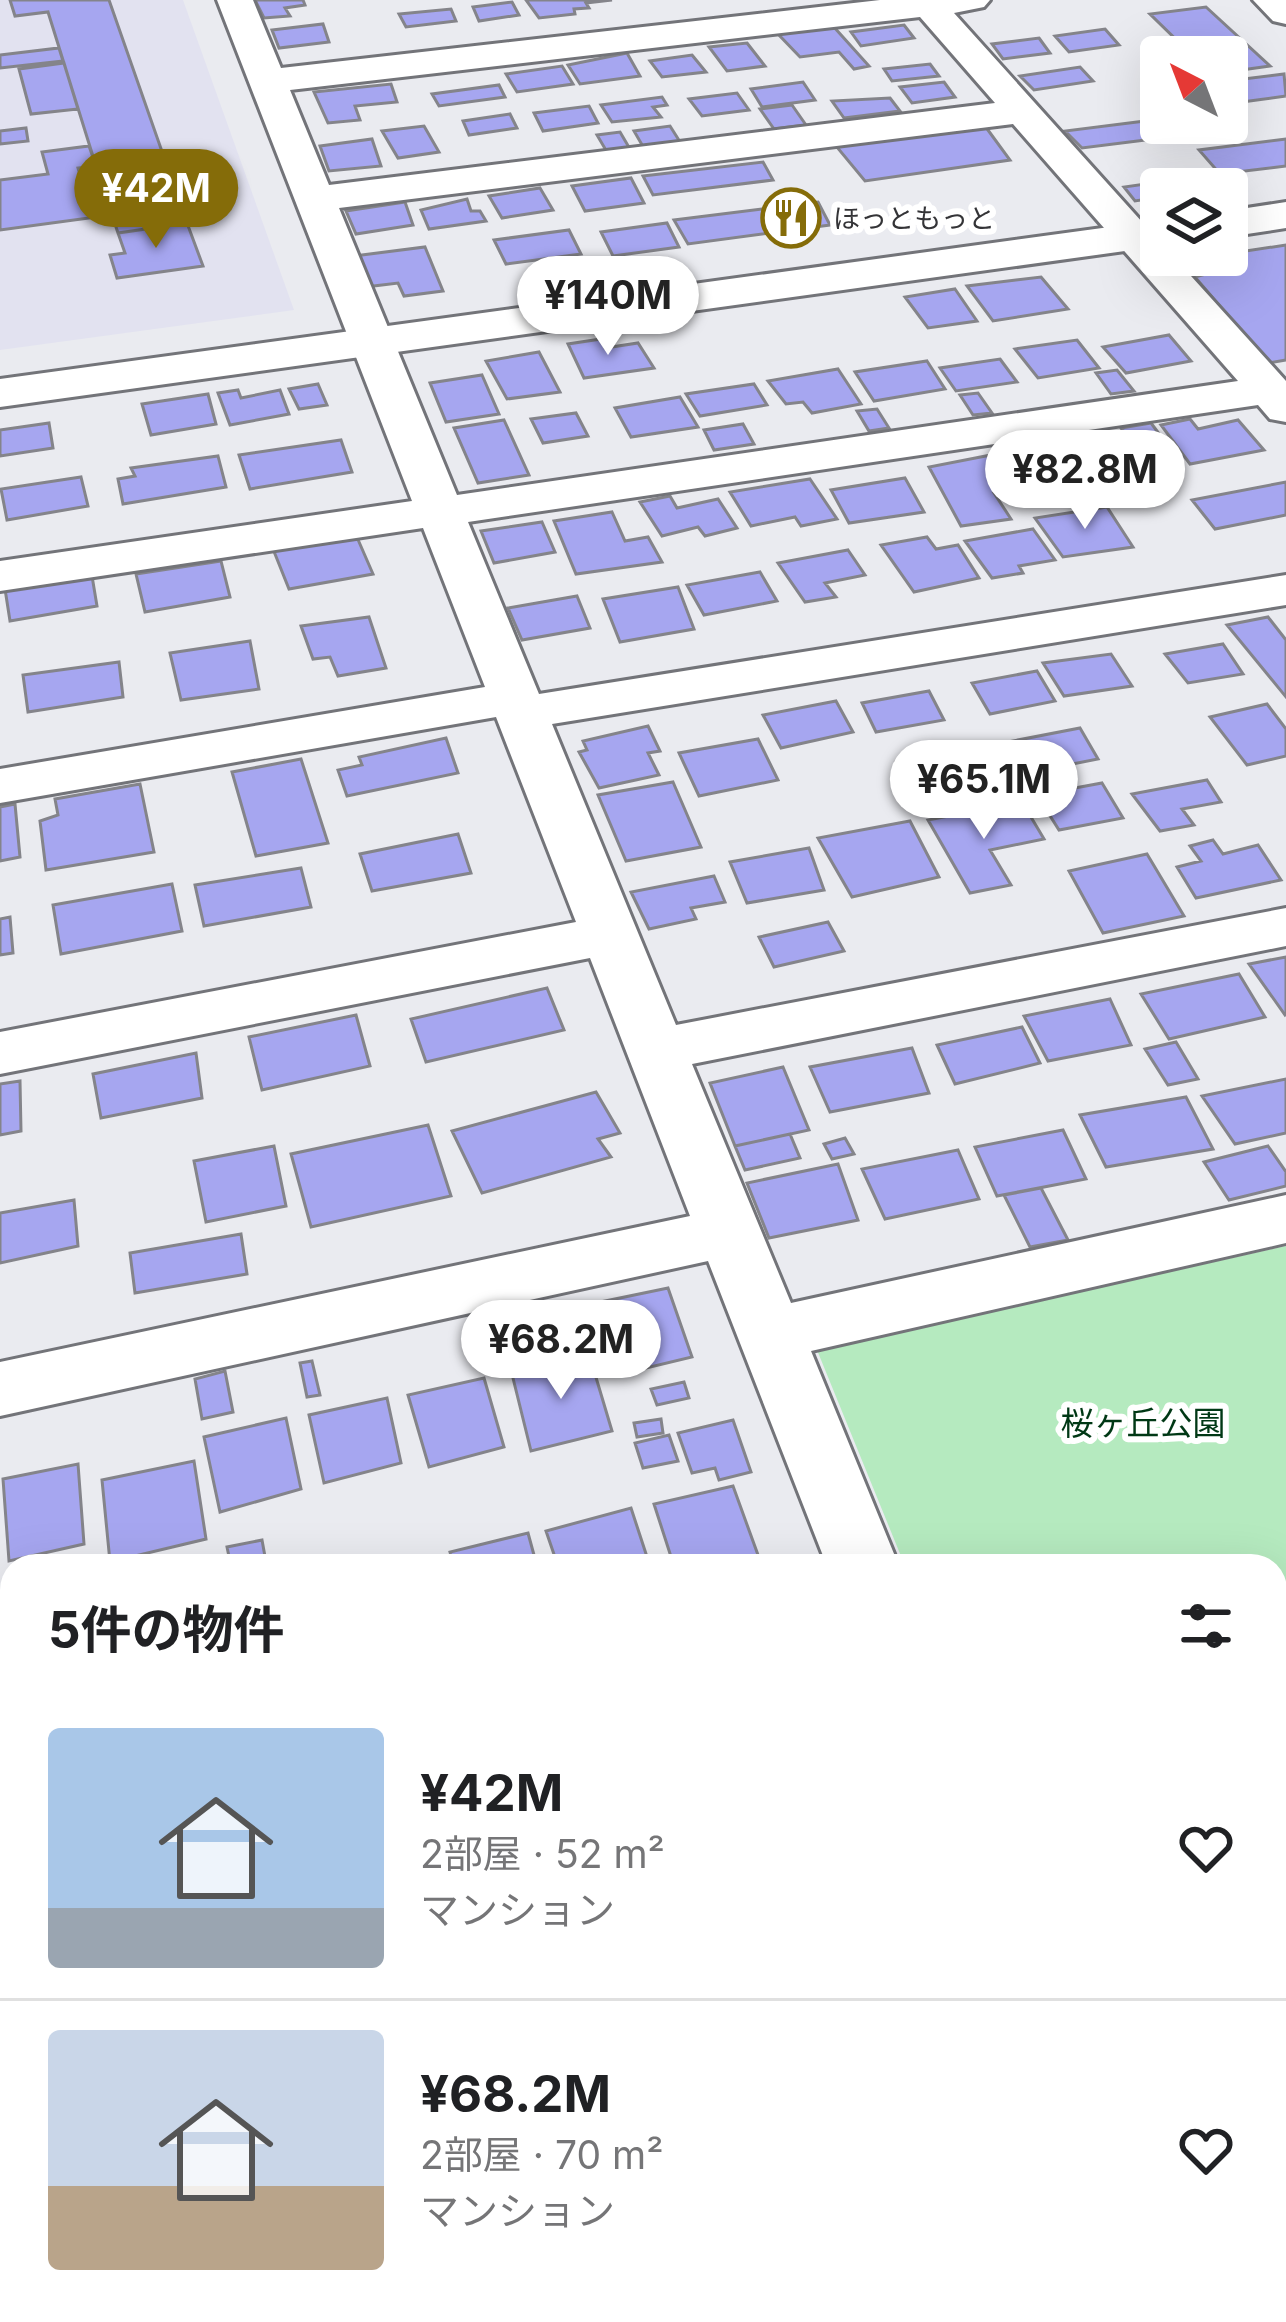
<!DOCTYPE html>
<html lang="ja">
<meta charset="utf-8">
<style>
body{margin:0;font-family:Inter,"Noto Sans JP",sans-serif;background:#f2f2f2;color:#202124;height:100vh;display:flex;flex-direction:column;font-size:45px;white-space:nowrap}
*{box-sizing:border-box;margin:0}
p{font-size:39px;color:#757577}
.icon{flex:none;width:66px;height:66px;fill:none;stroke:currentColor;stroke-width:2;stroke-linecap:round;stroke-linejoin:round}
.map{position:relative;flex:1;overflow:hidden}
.sheet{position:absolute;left:0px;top:1554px;width:1287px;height:768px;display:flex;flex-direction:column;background:#fff;border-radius:36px 36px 0 0;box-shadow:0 12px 48px #0002}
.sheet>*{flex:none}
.needle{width:78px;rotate:318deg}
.controls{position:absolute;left:1140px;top:36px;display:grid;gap:24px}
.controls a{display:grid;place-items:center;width:108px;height:108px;border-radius:12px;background:#fff;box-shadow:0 12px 48px #0002;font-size:60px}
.price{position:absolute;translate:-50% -102px;padding:0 27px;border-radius:42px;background:#fff;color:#222;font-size:39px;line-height:78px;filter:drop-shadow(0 3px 6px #0008)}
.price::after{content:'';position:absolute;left:50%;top:72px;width:36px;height:27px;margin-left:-18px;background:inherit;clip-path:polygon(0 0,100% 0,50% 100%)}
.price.current{background:#856c09;color:#fff}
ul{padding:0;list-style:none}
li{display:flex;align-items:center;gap:36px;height:300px;padding:0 48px}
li+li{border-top:3px solid #e0e0e0}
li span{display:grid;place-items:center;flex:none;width:336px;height:240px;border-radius:12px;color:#555}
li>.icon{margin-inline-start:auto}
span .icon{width:144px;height:144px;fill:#fffc;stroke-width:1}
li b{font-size:51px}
h2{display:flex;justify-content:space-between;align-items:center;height:144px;padding:0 48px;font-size:51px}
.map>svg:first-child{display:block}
.built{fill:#e2e2f0}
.green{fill:#b5eabf}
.building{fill:#a6a6f0;stroke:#84848a;stroke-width:3}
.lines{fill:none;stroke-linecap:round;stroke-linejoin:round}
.minor-casing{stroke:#737479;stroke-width:6}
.tertiary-casing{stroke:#737479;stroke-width:6}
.minor{fill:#fff;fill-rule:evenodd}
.tertiary{fill:#fff;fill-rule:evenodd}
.labels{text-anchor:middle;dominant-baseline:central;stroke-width:12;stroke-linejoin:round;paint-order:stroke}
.far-poi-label{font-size:27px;fill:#343437;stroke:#fff;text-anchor:start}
.park-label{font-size:33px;fill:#003815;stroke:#fff}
</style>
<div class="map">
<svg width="1286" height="2322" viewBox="0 0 1286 2322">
<rect width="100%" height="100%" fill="#eaebf0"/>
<!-- built -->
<path class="built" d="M0,0H183L294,310L0,350Z"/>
<!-- green -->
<path class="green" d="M1286,1246V2282L1275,2286V1566H905L817,1350Z"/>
<!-- building -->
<path class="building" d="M10,0H109L187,223L118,233L101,182L83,185L78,168L96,166L48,12L15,16Z
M255,0H303L305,5L285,8L290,16L264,18Z
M526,0H612L586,3L589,8L574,9L575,14L539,18Z
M512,2L519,15L479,21L473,7Z
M1206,7L1270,66L1227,72V57H1194L1150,14Z
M451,9L456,21L406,27L399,14Z
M323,24L329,42L279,48L272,30Z
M904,25L914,38L861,46L851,32Z
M833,26L869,66L854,69L839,52L800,57L778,34Z
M1105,29L1119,45L1069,52L1055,36Z
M1039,38L1050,53L1003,59L992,44Z
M747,43L765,66L727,71L709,47Z
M59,48L63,61L0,68V55Z
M627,53L640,76L580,84L568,65Z
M692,55L706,72L662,77L650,61Z
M64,63L78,109L31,114L19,69Z
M930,64L939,76L892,81L884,69Z
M562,66L573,84L517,92L506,74Z
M1080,67L1093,81L1034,90L1020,76Z
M1284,74L1286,96L1227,104V81Z
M803,82L815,100L762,107L751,89Z
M944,82L955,97L912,103L900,87Z
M391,84L397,102L355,106L360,120L328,123L314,92Z
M499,85L505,97L439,106L432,94Z
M737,93L749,110L702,116L689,99Z
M662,97L667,105L653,107L661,117L612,122L601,105Z
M890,98L900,111L844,118L832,101Z
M792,105L806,125L774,129L760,109Z
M589,106L598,123L543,131L534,113Z
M510,114L517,128L469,135L463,121Z
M1161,119V123H1193L1201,133L1082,148L1065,131Z
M424,126L439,152L398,158L382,131Z
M670,126L682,145L645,150L634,131Z
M985,126L1010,160L865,181L836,146Z
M26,128L28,141L0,144V131Z
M620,132L630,149L607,152L597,135Z
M372,139L381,166L329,171L320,146Z
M1286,139V166L1220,174L1199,150Z
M89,146L96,166L78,168L83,185L101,182L111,215L0,230V180L48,174L42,152Z
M763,162L773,180L653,195L643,176Z
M1201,176L1211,189H1161V197L1135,201L1124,187Z
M631,178L644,203L585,211L572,186Z
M540,188L553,210L502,218L489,196Z
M467,199L471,211H480L486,221L429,229L421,210Z
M405,202L413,225L356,234L346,211Z
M818,202L830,225L688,244L674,220Z
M187,223L203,266L117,278L110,255L125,253L118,233Z
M667,223L679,247L613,256L601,232Z
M569,230L581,254L506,264L494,240Z
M1286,245V360L1268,363L1195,277L1206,274L1193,259Z
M425,247L443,291L404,296L398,283L365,287L354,256Z
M1041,277L1068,309L993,321L967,286Z
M955,289L977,321L928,328L905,297Z
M1169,335L1191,361L1126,373L1103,347Z
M601,339L605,348L638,343L654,368L584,378L568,344Z
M1077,340L1099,368L1038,378L1015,349Z
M539,352L560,392L507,399L486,361Z
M1000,359L1017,382L956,391L940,368Z
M927,361L945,389L874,401L855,372Z
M838,369L861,404L812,413L803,402L786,404L768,381Z
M1117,370L1134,391L1111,394L1096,373Z
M482,375L499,414L446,422L430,383Z
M318,384L327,405L299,409L289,389Z
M754,384L767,405L700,416L686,394Z
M238,390L241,398L280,390L289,414L230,425L218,393Z
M978,393L992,413L973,415L960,395Z
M208,394L216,424L151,435L142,404Z
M680,397L698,427L631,437L615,408Z
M877,409L889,428L869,431L857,411Z
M576,413L588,436L543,443L531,419Z
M1190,419L1198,429L1238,420L1264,450L1190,464L1161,425Z
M504,420L529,475L478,483L454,428Z
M49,423L53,448L0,456V430Z
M1151,423L1166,443L1136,447L1121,428Z
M743,424L754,444L714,450L704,430Z
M341,440L352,472L250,489L239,455Z
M1056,447L1078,481L1026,491L1001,455Z
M996,454L1009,476L997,478L1007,491L994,493L1011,519L961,526L929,467Z
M1140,454L1154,473L1118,478L1103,459Z
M218,456L226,487L123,504L118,479L135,476L131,468Z
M81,477L88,506L7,520L1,489Z
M905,478L924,512L849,523L831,490Z
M810,479L837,519L801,526L795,517L751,526L730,492Z
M1286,482V515L1215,529L1192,500Z
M670,496L677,508L718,499L737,528L705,536L698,527L662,536L640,502Z
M1107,507L1133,547L1063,557L1035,518Z
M612,512L625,541L648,537L662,562L576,574L554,521Z
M542,522L555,552L494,563L481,531Z
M1033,529L1055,560L1019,566L1023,573L992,578L965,541Z
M356,535L373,574L289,589L273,549Z
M927,537L936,549L958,545L979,578L914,592L881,545Z
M848,550L865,575L825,583L836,597L805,602L778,563Z
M221,561L230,597L145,612L136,574Z
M760,572L777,601L704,615L687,585Z
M92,576L97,606L10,621L5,589Z
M678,587L694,629L620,642L603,599Z
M577,596L590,628L522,640L508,608Z
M369,617L386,668L338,676L330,657L313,659L301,626Z
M1268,617L1286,640V697L1227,625Z
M250,641L259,689L181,700L170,653Z
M1223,644L1243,674L1188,683L1165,654Z
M1111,654L1132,686L1064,696L1043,663Z
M119,662L123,697L28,712L23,675Z
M1037,671L1055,701L990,714L972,683Z
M929,691L944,720L876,732L862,703Z
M836,701L853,732L781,748L763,715Z
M1267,704L1286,729V756L1247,765L1210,717Z
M648,726L660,751L648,753L659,775L599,788L579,752L587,750L583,741Z
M1080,728L1098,759L1011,776L992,745Z
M446,738L458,773L347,796L338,770L362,765L359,757Z
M758,739L778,780L699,796L679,753Z
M973,745L989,775L912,791L896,762Z
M301,759L328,843L256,856L232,772Z
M1207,780L1221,802L1182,809L1194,825L1160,831L1132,794Z
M673,782L701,847L626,861L598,795Z
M1102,783L1123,818L1059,830L1037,795Z
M140,784L154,852L46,870L40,821L58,815L55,799Z
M1022,802L1044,839L990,850L1011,885L970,893L928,820Z
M15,804L20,857L0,861V807Z
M910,821L939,877L852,897L818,838Z
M458,834L471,873L372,891L360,854Z
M1213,840L1223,854L1258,845L1281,880L1196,898L1177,867L1201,861L1190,846Z
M809,848L824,890L747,903L730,862Z
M1147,854L1184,916L1103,933L1069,871Z
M301,868L311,907L204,926L195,885Z
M714,876L725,902L691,908L696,919L649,929L631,892Z
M172,884L182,931L61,954L53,905Z
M10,917L13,953L0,955V919Z
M828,922L844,951L774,967L759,937Z
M1286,957V1014L1285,1015L1249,964Z
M1239,974L1265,1017L1169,1039L1141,994Z
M547,988L564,1030L426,1062L411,1019Z
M1110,999L1131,1045L1048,1061L1024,1016Z
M356,1015L370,1066L262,1090L249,1037Z
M1022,1027L1040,1063L955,1084L937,1045Z
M1176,1042L1198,1079L1168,1085L1145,1049Z
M912,1048L929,1093L830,1112L810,1067Z
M196,1053L202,1098L101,1118L93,1074Z
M783,1067L809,1130L735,1146L710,1083Z
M1286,1079V1133L1235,1144L1202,1096Z
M20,1081L21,1131L0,1135V1084Z
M596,1092L620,1133L598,1139L611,1157L482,1193L452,1131Z
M1186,1097L1213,1149L1106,1167L1080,1115Z
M428,1125L451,1196L311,1227L291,1154Z
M1063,1130L1086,1179L997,1196L975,1147Z
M790,1134L800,1158L745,1170L735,1146Z
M845,1138L854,1154L832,1159L824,1144Z
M274,1146L286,1206L206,1222L194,1161Z
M1268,1146L1286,1172V1186L1229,1200L1204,1162Z
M958,1150L979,1199L885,1219L862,1169Z
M838,1164L858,1220L769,1238L747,1183Z
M1041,1188L1068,1240L1030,1247L1004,1195Z
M74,1200L78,1246L0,1263V1213Z
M241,1234L247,1274L135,1293L130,1253Z
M668,1288L692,1357L613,1376L591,1304Z
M589,1354L612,1431L531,1451L511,1370Z
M312,1361L320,1395L307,1397L300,1363Z
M225,1371L233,1412L202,1419L195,1379Z
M484,1378L504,1447L429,1467L408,1395Z
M684,1382L689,1398L657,1405L651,1389Z
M387,1398L401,1463L324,1483L309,1415Z
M286,1418L301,1489L220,1512L204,1437Z
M661,1419L663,1433L637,1437L634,1423Z
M733,1420L751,1472L719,1480L715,1468L692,1473L678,1433Z
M669,1435L678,1461L643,1468L635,1443Z
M194,1461L206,1539L110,1562L102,1480Z
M78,1464L84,1544L9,1561L3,1479Z
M733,1486L762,1566H674L654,1504Z
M631,1508L650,1566H558L546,1531Z
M528,1533L537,1566H454L450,1552Z
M262,1540L266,1562L231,1566L227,1547Z
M2,2251L10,2322H0Z
M52,2310H178L179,2318L162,2322H54Z
M905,2310H1038L1043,2322H907Z"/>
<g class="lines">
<defs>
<path id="minor" d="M217,0H253L281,68L880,0H990L984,7L954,13L1161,243V255H1172L1286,381V422L1270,419L1258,405L468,522L539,694L1286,575V605L552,724L676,1025L1286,908V946L692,1064L791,1303L1286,1195V1243L811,1351L899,1566H827L708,1261L0,1416V1362L690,1216L590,958L0,1074V1032L576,922L496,717L0,803V769L485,687L423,528L0,591V561L412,501ZM920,17L995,103L329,185L290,90ZM1013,124L1238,381L457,495L339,208Z
M12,1946V2026L0,2029V1949Z
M648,2310H775L770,2322H643Z
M1116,2310H1206L1211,2322H1121Z"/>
<path id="tertiary" d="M1253,0H1286V24L1273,21Z
M1286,202V228L1227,237V211Z
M1161,220V246L0,407V379Z"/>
</defs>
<!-- minor casing -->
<use href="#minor" class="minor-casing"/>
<!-- tertiary casing -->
<use href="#tertiary" class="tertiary-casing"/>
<!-- minor -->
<use href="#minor" class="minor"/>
<!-- tertiary -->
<use href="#tertiary" class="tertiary"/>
</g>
<!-- icons -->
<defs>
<symbol id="restaurant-ring" viewBox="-11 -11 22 22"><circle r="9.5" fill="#fff" stroke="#856c09" stroke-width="1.5"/><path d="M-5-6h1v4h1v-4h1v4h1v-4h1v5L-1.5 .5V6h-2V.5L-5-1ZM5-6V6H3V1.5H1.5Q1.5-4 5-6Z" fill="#856c09"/></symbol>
</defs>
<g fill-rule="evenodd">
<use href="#restaurant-ring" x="758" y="185" width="66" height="66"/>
</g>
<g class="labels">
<!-- far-poi labels -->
<g class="far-poi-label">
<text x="833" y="218">ほっともっと</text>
</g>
<!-- park labels -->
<g class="park-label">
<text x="1143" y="1423">桜ヶ丘公園</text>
</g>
</g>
</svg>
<div class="controls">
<a><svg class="needle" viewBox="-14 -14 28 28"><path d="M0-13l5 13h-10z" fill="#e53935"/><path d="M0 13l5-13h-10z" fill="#757577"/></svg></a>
<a><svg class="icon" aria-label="layers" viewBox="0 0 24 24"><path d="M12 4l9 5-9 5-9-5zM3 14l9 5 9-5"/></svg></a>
</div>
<b class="price current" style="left:156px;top:251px">¥42M</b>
<b class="price" style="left:608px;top:358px">¥140M</b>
<b class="price" style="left:1085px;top:532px">¥82.8M</b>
<b class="price" style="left:984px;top:842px">¥65.1M</b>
<b class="price" style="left:561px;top:1402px">¥68.2M</b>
<section class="sheet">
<h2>5件の物件<svg class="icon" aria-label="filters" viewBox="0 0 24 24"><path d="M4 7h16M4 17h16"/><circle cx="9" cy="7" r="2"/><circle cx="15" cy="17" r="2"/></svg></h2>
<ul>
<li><span style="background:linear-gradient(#a9c7e8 75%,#9aa5b1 0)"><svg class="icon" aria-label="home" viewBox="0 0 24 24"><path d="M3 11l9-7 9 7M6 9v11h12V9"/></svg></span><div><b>¥42M</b><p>2部屋 · 52 m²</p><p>マンション</p></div><svg class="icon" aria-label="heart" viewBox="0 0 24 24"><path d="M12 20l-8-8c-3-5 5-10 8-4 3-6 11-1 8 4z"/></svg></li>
<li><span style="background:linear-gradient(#c9d6e8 65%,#b9a48a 0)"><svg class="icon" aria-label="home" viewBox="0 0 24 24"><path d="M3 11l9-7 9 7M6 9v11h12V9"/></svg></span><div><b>¥68.2M</b><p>2部屋 · 70 m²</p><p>マンション</p></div><svg class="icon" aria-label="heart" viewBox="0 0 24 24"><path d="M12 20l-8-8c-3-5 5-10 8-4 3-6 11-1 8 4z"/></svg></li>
</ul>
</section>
</div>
